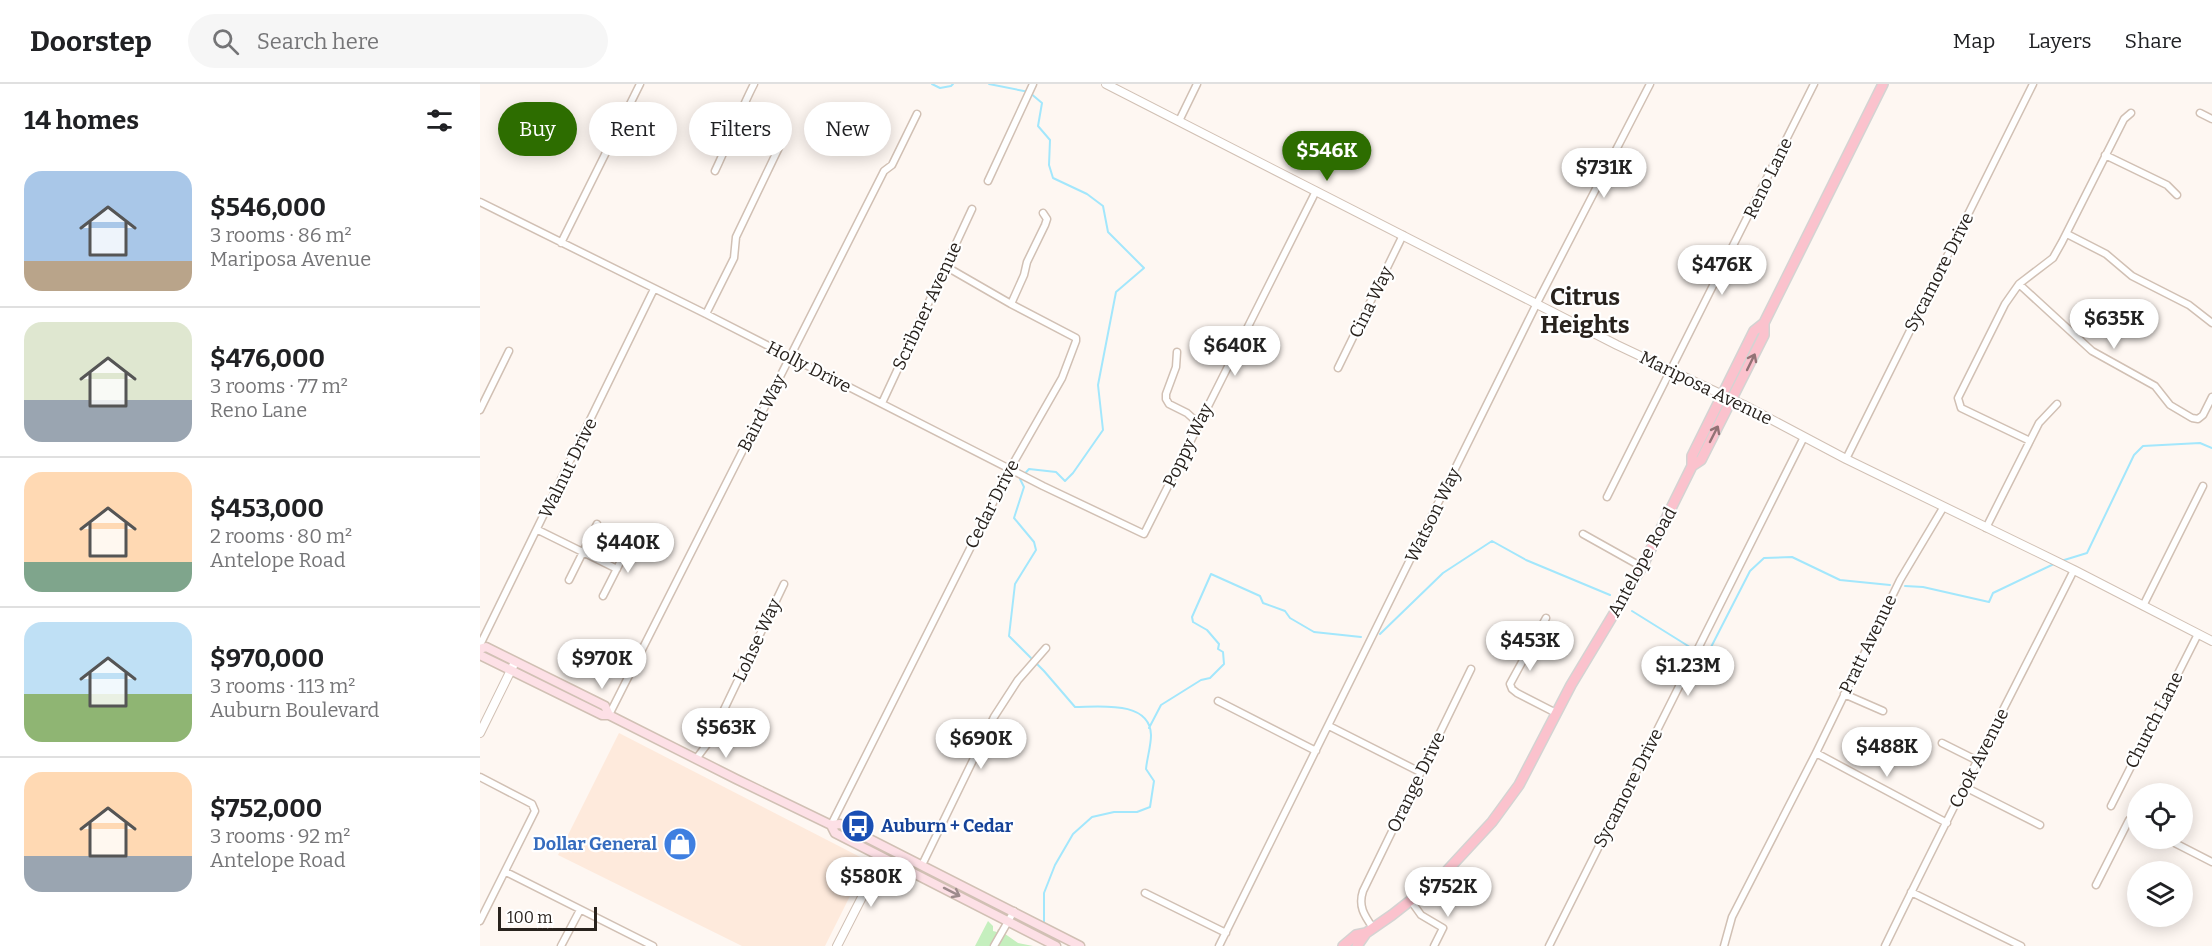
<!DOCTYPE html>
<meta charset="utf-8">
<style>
body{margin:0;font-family:Bitter,serif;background:#f6f6f6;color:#202124;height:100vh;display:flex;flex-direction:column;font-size:22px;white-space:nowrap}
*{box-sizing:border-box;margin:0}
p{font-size:20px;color:#757577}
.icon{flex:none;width:33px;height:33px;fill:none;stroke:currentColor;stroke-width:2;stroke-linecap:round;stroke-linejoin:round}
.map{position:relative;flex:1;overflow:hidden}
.side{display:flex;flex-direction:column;background:#fff;width:480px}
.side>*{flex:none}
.hud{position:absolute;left:18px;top:18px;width:570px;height:54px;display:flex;gap:12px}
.fabs{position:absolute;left:1647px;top:699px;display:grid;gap:12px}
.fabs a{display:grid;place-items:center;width:66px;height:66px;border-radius:50%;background:#fff;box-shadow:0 3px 15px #0003;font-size:30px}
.scale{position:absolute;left:18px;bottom:15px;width:99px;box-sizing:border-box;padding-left:6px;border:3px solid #28221d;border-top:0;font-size:16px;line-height:21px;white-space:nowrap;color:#28221d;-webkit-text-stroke:4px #fff;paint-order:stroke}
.price{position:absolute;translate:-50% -51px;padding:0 14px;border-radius:21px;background:#fff;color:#222;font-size:20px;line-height:39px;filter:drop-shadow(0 2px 3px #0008)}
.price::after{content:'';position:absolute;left:50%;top:36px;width:18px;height:14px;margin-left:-9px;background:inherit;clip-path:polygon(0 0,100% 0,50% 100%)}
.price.active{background:#2d6d00;color:#fff}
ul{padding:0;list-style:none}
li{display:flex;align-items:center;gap:18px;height:150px;padding:0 24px}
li+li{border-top:2px solid #e0e0e0}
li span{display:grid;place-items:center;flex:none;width:168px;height:120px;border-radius:18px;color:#555}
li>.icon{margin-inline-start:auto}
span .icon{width:72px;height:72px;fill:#fffc;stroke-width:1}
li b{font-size:26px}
h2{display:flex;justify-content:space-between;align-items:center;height:72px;padding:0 24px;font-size:26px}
.pill{padding:0 21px;border-radius:27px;background:#fff;box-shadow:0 3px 15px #0003;font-size:21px;line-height:54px}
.pill.active{background:#2d6d00;color:#fff}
header{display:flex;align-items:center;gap:36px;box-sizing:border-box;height:84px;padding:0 30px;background:#fff;border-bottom:2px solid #e0e0e0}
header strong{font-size:28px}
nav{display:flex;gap:33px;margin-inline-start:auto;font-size:21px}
.search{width:420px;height:54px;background:#f6f6f6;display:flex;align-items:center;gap:15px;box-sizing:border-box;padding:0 21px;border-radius:33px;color:#757577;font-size:22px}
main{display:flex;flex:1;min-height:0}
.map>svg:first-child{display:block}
.built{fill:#feeadc}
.green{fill:#c5efbe}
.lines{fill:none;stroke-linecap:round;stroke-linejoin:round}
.stream{stroke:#a3e7fc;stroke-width:2}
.minor-casing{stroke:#d1c0b4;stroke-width:9}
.tertiary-casing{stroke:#d1c0b4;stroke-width:10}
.secondary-casing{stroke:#d1c0b4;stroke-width:11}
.primary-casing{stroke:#d4d3d2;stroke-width:12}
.minor{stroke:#fff;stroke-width:6}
.tertiary{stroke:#fff;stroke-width:8}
.secondary{stroke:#fde0e6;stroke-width:8}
.primary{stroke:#fbc2cd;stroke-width:9}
.oneway{stroke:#927275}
.oneway2{stroke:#9d8a8c}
.labels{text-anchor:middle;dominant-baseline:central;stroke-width:4.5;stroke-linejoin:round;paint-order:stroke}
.street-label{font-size:18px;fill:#28221d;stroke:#fff}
.transit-label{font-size:18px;font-weight:bold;fill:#164399;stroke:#fff;text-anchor:start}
.shop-label{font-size:18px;font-weight:bold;fill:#366cbe;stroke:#fff;text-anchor:end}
.district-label{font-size:24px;font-weight:bold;fill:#28221d;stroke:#fff}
</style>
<header>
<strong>Doorstep</strong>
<div class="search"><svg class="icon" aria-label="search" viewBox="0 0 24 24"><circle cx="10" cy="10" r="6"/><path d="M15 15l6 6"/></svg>Search here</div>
<nav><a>Map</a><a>Layers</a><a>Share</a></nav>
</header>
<main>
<section class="side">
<h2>14 homes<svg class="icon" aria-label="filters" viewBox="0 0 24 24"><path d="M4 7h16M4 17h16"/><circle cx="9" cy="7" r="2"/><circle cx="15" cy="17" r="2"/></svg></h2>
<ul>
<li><span style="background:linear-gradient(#a9c7e8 75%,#b9a48a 0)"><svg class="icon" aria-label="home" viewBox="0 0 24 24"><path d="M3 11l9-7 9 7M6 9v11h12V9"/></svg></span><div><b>$546,000</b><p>3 rooms · 86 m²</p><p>Mariposa Avenue</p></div></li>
<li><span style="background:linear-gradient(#dfe7d0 65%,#9aa5b1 0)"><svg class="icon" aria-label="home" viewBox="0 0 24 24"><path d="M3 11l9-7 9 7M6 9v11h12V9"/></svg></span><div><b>$476,000</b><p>3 rooms · 77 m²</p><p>Reno Lane</p></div></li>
<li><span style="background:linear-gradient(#ffd9b3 75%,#7fa58c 0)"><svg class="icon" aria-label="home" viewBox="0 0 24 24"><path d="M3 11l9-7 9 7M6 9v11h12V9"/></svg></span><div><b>$453,000</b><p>2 rooms · 80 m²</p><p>Antelope Road</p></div></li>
<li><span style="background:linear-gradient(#bfe0f5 60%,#8fb573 0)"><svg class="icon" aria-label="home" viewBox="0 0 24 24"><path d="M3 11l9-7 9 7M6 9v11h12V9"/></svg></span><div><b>$970,000</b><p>3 rooms · 113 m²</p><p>Auburn Boulevard</p></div></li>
<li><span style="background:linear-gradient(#ffd9b3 70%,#9aa5b1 0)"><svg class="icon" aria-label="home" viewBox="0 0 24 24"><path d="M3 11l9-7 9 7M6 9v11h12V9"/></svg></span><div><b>$752,000</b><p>3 rooms · 92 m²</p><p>Antelope Road</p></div></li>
</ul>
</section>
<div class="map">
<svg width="1732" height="862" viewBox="0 0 1732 862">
<rect width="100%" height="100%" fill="#fef7f2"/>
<!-- built -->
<path class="built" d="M139,649L384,775L385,782L345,862H262L78,771Z"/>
<!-- green -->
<path class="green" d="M508,837L513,842V847L517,848L518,845L538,859L553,862H495Z"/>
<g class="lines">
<!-- stream -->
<path class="stream" d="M452,0L460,4L471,2L473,0
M509,0L549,8L562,19L558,42L570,56L569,81L573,94L607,110L623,122L628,148L664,184L636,208L618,301L623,346L593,389L585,397L576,388L549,385L540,395L544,403L534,434L554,458L556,466L535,500L529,552L564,587L595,623C619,623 670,616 671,651C671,662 667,674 666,685L674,697L670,723L657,728H634L612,733L593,750L575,781L564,809V840
M1581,477L1607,469L1654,371L1663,362L1720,359L1732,364
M1425,502L1443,503L1509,518L1513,509L1576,479
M1152,527L1213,565
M900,550L963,489L1012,457L1046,476L1130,511
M1223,570L1227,571L1270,487L1284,474L1312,473L1360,496L1410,501
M669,644L681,621L721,596L730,594L744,580L743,568L738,565L739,560L727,546L713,538L712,533L731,490L780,512L783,519L805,527L810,534L834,548L881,553"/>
<defs>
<path id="minor" d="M1720,29L1732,35
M699,37L717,0
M1625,71L1687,101L1697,111
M235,87C249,58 259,29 274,0
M508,97L553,0
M0,118L226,230L563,402L664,450L836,107
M1587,150L1626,170L1652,192L1709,221L1732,239
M81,159L160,0
M1539,200L1612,267L1675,302L1690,321L1712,334L1718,335L1723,331L1732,313
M531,220L544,191L547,178L565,141L567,135L563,129
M226,230L254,174L256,153L303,55L265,37
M697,268L696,283L686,310V315L689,320L707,329L718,339
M858,284L923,151
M402,319L492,125
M0,326L29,267
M1550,357L1481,324L1478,314L1525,220L1539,200L1573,174L1582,158L1644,35L1651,29
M1366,375L1553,0
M1127,413L1334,0
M1506,444L1559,339L1577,320
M58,446L137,485
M1103,450L1162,483
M89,496L117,440
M123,512L151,457
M1663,522L1723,402
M1066,534L1030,600L1032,605L1037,609L1076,629
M0,561L174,205
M1364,610L1403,627
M738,617L836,667
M129,631L404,87L412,81L437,30
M849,642L940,688
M1462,659L1498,677
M1336,669L1467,739
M216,675L228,659L304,500
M0,693L52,720L55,727L0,837
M1485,703L1560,741
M1631,722L1718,550
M351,741L530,385L582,294L596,257V254L531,220L465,182
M1685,754L1732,778
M442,781L514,633L538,596L566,564
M26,788L173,862
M1616,801L1649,736L1658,740
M1431,808L1541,862
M665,809L746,849
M931,817L941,831L963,844L954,862
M893,844C884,831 878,822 883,807L991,585
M81,862L100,826
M514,862L534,827
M739,862L1057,219L1170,0
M1069,862L1324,353
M1244,862L1252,833L1336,669L1420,496L1463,424
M1405,862C1466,736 1531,611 1594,486"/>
<path id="tertiary" d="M626,0L1137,261L1264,321L1366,375L1594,486L1732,557
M0,649L35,578
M357,862L402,774"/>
<path id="secondary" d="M0,565L6,563L125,622L129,631
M0,571L122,631H129L256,695L351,741L360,740L600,862
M351,741L355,749L576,862"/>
<path id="primary" d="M1212,382L1221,376L1284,251V239
M863,862L876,851L886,849L912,831L963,791L1012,738L1039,701L1091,601L1162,483L1212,382V372L1274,247L1284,239L1403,0
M877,862L886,849"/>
</defs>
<!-- minor casing -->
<use href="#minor" class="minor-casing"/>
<!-- tertiary casing -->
<use href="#tertiary" class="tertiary-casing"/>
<!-- secondary casing -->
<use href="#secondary" class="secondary-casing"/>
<!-- primary casing -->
<use href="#primary" class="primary-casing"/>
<!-- minor -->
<use href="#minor" class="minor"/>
<!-- tertiary -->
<use href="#tertiary" class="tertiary"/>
<!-- secondary -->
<use href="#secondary" class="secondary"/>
<!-- primary -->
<use href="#primary" class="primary"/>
</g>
<!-- one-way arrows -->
<defs><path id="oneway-shaft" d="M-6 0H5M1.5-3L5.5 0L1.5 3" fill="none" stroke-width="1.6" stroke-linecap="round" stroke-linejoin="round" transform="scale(1.5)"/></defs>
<g class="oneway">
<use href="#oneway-shaft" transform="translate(1271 278) rotate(-64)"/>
<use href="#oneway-shaft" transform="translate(1234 350) rotate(-63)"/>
</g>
<use class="oneway2" href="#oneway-shaft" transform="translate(472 808) rotate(27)"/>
<!-- icons -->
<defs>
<symbol id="bus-disc" viewBox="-11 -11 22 22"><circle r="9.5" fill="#1a4fb4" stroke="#fff"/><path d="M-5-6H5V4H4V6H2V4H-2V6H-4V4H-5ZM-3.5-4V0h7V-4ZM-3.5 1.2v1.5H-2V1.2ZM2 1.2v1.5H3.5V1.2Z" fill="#fff"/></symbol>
<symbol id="shop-disc" viewBox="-11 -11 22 22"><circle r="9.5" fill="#3f7fe0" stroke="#fff"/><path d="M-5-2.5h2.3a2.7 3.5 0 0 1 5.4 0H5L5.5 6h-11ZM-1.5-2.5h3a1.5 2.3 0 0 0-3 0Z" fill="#fff"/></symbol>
</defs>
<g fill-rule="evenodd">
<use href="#bus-disc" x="359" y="723" width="38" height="38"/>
<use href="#shop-disc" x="181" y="741" width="38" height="38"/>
</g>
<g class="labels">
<!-- street labels -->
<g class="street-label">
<text transform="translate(1288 94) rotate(-64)">Reno Lane</text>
<text transform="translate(1459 188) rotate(-63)">Sycamore Drive</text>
<text transform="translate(891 218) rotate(-64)">Cina Way</text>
<text transform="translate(447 222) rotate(-65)">Scribner Avenue</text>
<text transform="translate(329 283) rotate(27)">Holly Drive</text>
<text transform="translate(1226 304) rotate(26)">Mariposa Avenue</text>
<text transform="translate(282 329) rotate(-63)">Baird Way</text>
<text transform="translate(708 361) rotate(-64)">Poppy Way</text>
<text transform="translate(88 384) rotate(-64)">Walnut Drive</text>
<text transform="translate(512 420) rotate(-63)">Cedar Drive</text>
<text transform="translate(953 431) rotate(-64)">Watson Way</text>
<text transform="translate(1162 478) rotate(-61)">Antelope Road</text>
<text transform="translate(277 556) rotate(-65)">Lohse Way</text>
<text transform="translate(1388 560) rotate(-64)">Pratt Avenue</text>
<text transform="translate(1674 636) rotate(-63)">Church Lane</text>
<text transform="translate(1499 674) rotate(-63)">Cook Avenue</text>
<text transform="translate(936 698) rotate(-64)">Orange Drive</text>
<text transform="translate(1148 704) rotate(-63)">Sycamore Drive</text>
</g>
<!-- transit labels -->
<g class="transit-label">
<text x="401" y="742">Auburn + Cedar</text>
</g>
<!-- shop labels -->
<g class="shop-label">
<text x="177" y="760">Dollar General</text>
</g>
<!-- district labels -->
<g class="district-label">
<text x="1105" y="213">Citrus<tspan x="1105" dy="28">Heights</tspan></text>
</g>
</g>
</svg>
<div class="fabs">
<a><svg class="icon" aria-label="locate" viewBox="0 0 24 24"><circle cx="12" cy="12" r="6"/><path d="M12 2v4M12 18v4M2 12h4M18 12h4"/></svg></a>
<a><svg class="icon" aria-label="layers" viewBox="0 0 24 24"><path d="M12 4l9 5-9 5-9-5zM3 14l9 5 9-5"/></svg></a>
</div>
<div class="scale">100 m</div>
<b class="price active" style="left:847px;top:98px">$546K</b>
<b class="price" style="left:1124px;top:115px">$731K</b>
<b class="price" style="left:1242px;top:212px">$476K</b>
<b class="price" style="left:1634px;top:266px">$635K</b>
<b class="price" style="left:755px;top:293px">$640K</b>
<b class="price" style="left:148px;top:490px">$440K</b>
<b class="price" style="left:1050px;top:588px">$453K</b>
<b class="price" style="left:122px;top:606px">$970K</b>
<b class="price" style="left:1208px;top:613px">$1.23M</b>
<b class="price" style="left:246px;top:675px">$563K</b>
<b class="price" style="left:501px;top:686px">$690K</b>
<b class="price" style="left:1407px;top:694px">$488K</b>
<b class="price" style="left:391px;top:824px">$580K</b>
<b class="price" style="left:968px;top:834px">$752K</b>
<div class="hud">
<a class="pill active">Buy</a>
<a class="pill">Rent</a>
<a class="pill">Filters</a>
<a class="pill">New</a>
</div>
</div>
</main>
